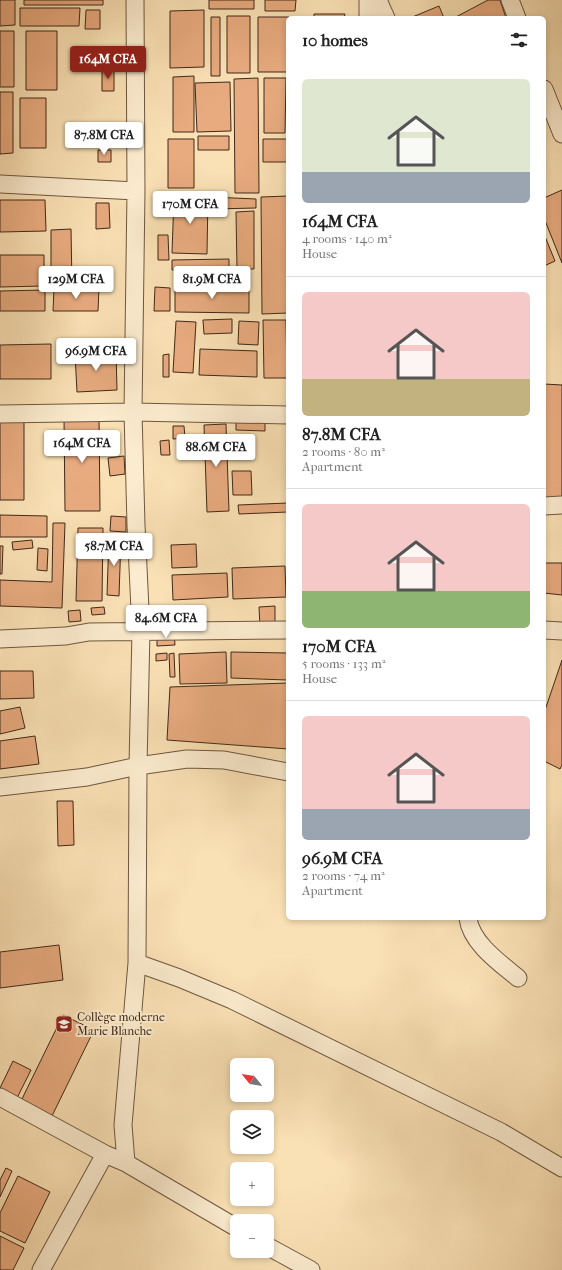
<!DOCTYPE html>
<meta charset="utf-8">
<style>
body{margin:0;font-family:"IM FELL French Canon",serif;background:#f6f6f6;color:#222;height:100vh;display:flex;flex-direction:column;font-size:15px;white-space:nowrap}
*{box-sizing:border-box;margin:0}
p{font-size:13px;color:#767676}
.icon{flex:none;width:22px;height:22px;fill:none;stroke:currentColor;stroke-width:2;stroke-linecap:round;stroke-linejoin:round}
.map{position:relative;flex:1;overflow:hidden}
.sheet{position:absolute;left:286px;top:16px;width:260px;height:904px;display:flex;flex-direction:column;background:#fff;border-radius:6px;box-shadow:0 2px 6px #0003}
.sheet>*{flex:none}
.needle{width:26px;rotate:300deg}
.controls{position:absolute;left:230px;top:1058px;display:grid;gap:8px}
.controls a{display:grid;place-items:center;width:44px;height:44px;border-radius:6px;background:#fff;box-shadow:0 2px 6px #0003;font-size:20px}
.price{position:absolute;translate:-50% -34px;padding:0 9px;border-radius:4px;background:#fff;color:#222;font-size:13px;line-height:26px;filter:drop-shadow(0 1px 2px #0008)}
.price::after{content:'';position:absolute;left:50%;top:24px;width:12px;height:9px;margin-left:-6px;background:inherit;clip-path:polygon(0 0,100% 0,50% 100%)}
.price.selected{background:#8f2418;color:#fff}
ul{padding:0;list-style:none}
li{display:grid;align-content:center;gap:8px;height:212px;padding:0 16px}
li+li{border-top:1px solid #e0e0e0}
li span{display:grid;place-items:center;height:124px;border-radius:6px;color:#555}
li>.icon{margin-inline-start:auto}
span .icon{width:72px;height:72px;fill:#fffc;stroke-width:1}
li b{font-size:17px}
h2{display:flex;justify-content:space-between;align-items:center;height:48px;padding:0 16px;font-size:17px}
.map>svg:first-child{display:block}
.building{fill:#e8ab7f;stroke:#402919}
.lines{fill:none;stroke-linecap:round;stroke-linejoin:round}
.minor-casing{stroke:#6e5740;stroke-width:19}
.minor{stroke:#fceccf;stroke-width:17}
.labels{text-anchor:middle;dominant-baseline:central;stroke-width:4;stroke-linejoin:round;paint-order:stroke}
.poi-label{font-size:12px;fill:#402919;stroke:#fceccf;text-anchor:start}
</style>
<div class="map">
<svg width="562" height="1270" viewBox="0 0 562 1270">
<rect width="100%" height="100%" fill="#fae1b5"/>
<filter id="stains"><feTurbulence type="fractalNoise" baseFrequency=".005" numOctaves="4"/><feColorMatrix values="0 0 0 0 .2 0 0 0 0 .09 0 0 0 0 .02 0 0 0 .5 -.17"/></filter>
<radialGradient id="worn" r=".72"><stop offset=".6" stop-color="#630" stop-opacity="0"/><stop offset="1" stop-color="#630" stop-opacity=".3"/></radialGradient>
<!-- building -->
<path class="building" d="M0,0H15V25L0,26Z
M24,0H103V5H24Z
M209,0H254V9H209Z
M265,0H296L295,11H265Z
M488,0H500L506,18H454Z
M439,6L444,18H410Z
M20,8H80L79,26H20Z
M86,10H100V29H85Z
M204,10V67L170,68V11Z
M314,14H345L344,18H314Z
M227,16H250V73H227Z
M211,17H220V76H211Z
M258,17H289L288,72H258Z
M0,31H14V87H0Z
M26,31H57V90H26Z
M102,70H114V91H102Z
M194,76V132H173V77Z
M258,78L259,193H235L234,79Z
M264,78H286L285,133H264Z
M230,82L231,131L197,132L195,83Z
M0,92H13V153L0,154Z
M20,98H46V148H20Z
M198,136H229V150H198Z
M168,139H194V188H168Z
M263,139H288V162H263Z
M98,150H111V162H98Z
M562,190V263L544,218V198Z
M288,196V313L262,314L261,197Z
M174,197H208L207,254L172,253Z
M212,197L256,199V208L213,209Z
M0,200H45L46,231L0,232Z
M96,203H109L110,228L96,229Z
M254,211V269H237L236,212Z
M71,229L72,285H51V230Z
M544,234L555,261L544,266Z
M158,235H168L169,260H158Z
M0,255H44V286L0,287Z
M229,259V269L172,270V260Z
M175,276H212V284H175Z
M155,287L170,288V311H154Z
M175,287L249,288V313L175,312Z
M54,288H99L98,311H53Z
M45,290V311H0V291Z
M232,319V333L204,334L203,320Z
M263,320H286L287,378H264Z
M176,321L196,322L193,373L173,372Z
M239,321L259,322L258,345L238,344Z
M51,344V379H0V345Z
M200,349L257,351V377L199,375Z
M116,352L117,390L77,392L75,354Z
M169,354V377H163V355Z
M544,384L562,385V499H544Z
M24,414V500H0V415Z
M99,417L100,511H65L64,418Z
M236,418L265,420V431L236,430Z
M226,424L229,511L207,512L204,425Z
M173,426H184L185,438L173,439Z
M169,440L170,455H161L160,441Z
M124,456L125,474L110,476L108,458Z
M232,471H251L252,495H233Z
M288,503V512L239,514L238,505Z
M0,515L47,516V537H0Z
M111,516L126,517V532L110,531Z
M53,523H65L62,608L0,606V580L52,582Z
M78,528H103L102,601H76Z
M109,538H121L119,596L107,595Z
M32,540L33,548L13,550L12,542Z
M196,544L197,567L172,568L171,545Z
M0,546H3L2,574H0Z
M38,548L48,549L47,571L37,570Z
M544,563H562V595L544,593Z
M285,566L286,597L233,599L232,568Z
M227,573L228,597L173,600L172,575Z
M275,606V628H260L259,607Z
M104,607L105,614L92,615L91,608Z
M80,610L81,621L69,622L68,611Z
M174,632L175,645L157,646V633Z
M226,652L227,683L180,684L179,654Z
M231,652L287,653V680L231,678Z
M167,653V660L156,661V654Z
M174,653L175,677H170L169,654Z
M562,660V765L560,769L544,761V713Z
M0,671H33L34,698L0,699Z
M288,683V749L167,740L170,687Z
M20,707L25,728L0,734V711Z
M35,736L39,764L0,769V741Z
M57,801H73L74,845L58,846Z
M59,945L63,980L0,988V952Z
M63,1015L94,1030L51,1118L20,1103Z
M13,1061L31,1070L16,1100L0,1092V1088Z
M6,1168L12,1171L0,1197V1180Z
M18,1176L50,1192L25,1243L0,1231V1213Z
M0,1236L24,1248L13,1270H0Z"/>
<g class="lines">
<defs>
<path id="minor" d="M378,0L386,18
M510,0L517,18
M368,18V0
M544,89L562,134
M0,184L136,191
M0,414L133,412L288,415
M544,506L562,505
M544,630L562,631
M0,639L66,636L89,632L288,630
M0,787L87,777L138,766L187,759L224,760L288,772
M468,918C471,943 500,963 518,978
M137,963L179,978L232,1000L501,1132L562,1168
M0,1097L105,1154L126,1163L237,1228
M126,1163L123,1125L137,963L138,766L141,631L136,525L133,412L136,191L135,0
M267,1246L311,1270
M41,1270L105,1154"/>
</defs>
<!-- minor casing -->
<use href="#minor" class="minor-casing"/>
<!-- minor -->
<use href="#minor" class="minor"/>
</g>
<!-- icons -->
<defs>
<symbol id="school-square" viewBox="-11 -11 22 22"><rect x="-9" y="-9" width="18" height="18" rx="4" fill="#8f2418" stroke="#fceccf"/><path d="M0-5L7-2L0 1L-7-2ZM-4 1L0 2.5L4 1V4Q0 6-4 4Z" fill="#fff"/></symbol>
</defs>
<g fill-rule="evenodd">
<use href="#school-square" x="54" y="1014" width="20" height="20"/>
</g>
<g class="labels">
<!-- poi labels -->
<g class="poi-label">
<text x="77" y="1017">Collège moderne<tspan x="77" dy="14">Marie Blanche</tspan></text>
</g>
</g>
<rect width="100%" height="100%" filter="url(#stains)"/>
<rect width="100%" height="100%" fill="url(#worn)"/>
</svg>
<div class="controls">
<a><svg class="needle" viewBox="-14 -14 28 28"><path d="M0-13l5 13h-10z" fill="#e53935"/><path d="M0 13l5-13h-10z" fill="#767676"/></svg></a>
<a><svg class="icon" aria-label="layers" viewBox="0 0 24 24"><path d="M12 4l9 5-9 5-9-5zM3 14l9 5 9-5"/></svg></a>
<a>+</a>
<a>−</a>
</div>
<b class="price selected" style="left:108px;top:80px">164M CFA</b>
<b class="price" style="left:104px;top:156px">87.8M CFA</b>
<b class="price" style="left:190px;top:225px">170M CFA</b>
<b class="price" style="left:76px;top:300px">129M CFA</b>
<b class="price" style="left:212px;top:300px">81.9M CFA</b>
<b class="price" style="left:96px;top:372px">96.9M CFA</b>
<b class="price" style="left:82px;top:464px">164M CFA</b>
<b class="price" style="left:216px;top:468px">88.6M CFA</b>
<b class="price" style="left:114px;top:567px">58.7M CFA</b>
<b class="price" style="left:166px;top:639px">84.6M CFA</b>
<section class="sheet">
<h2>10 homes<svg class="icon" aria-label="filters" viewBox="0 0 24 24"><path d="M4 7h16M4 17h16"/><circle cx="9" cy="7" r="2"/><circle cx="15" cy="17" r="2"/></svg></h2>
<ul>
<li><span style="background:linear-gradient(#dfe7d0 75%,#9aa5b1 0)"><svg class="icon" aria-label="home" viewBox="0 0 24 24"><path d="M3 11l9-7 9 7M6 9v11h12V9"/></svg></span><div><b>164M CFA</b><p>4 rooms · 140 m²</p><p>House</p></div></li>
<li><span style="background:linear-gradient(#f6c9c9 70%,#c2b280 0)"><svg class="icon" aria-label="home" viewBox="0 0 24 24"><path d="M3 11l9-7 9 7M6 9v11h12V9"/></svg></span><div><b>87.8M CFA</b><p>2 rooms · 80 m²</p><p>Apartment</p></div></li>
<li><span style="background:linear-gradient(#f6c9c9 70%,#8fb573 0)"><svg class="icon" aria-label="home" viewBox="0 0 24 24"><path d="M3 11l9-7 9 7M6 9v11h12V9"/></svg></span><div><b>170M CFA</b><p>5 rooms · 133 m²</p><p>House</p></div></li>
<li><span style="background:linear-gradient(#f6c9c9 75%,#9aa5b1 0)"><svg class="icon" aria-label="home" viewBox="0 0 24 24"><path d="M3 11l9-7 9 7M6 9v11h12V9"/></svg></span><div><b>96.9M CFA</b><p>2 rooms · 74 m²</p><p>Apartment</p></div></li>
</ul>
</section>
</div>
